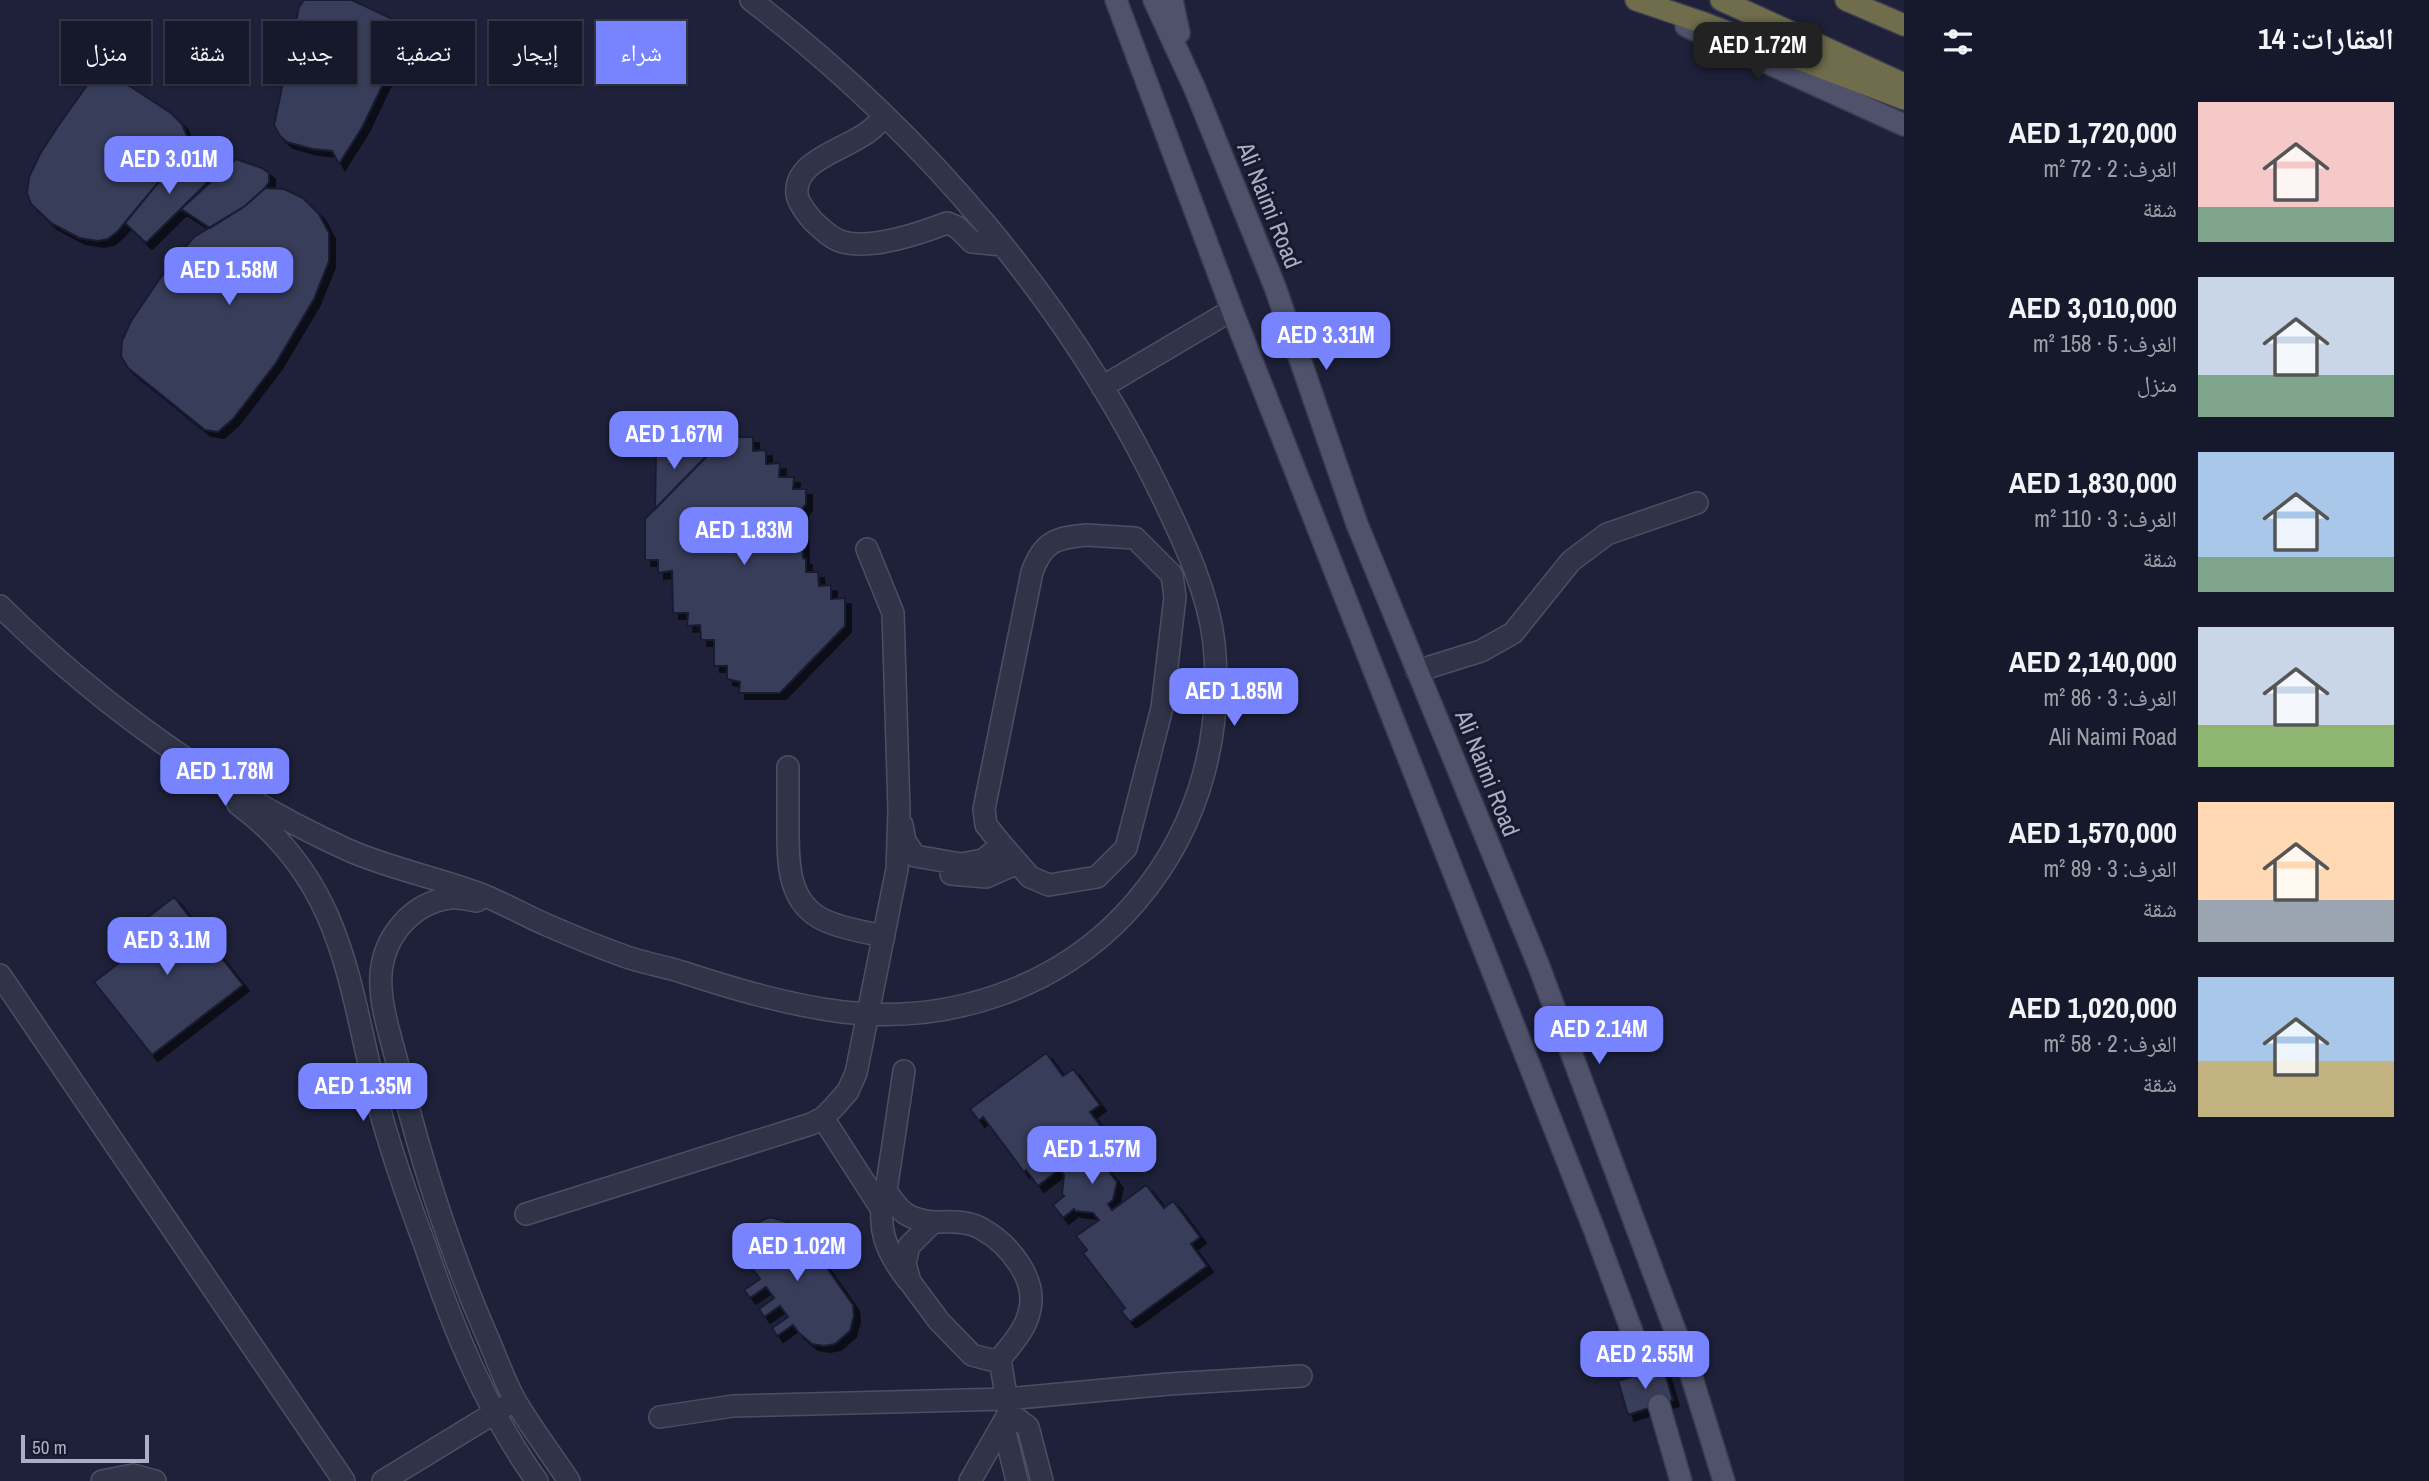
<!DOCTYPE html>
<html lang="ar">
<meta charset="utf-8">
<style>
body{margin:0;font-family:"Archivo Narrow","Noto Naskh Arabic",sans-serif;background:#232637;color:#f1f3f6;direction:rtl;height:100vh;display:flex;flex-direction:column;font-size:26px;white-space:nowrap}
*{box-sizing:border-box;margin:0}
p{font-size:23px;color:#9ea0a9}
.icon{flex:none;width:38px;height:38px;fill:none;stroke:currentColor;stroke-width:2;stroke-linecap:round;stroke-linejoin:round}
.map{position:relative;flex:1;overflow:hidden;direction:ltr}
.side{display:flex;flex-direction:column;background:#16192b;width:525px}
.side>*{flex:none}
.banner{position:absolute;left:21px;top:21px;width:665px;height:63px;direction:rtl;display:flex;gap:14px}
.scale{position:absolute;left:21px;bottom:18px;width:128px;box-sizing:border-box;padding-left:7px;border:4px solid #abaec6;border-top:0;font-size:19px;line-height:24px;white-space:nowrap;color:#abaec6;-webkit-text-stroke:5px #171a2e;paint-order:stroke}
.price{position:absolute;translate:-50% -60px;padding:0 16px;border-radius:14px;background:#7884ff;color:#fff;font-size:23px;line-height:46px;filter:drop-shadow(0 2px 4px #0008)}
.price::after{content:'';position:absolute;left:50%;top:42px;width:21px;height:16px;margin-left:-10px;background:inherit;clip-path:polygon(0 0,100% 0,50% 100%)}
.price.on{background:#222;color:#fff}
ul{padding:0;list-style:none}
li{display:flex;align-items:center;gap:21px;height:175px;padding:0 35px}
li span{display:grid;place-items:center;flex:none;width:196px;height:140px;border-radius:0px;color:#555}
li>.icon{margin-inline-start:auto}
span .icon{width:84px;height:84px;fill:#fffc;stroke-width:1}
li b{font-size:30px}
h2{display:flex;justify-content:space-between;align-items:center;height:84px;padding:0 35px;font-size:30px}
.chip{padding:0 24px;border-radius:0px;background:#16192b;box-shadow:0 2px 5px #0004,0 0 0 2px #353847;font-size:24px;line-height:63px}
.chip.on{background:#7884ff;color:#fff}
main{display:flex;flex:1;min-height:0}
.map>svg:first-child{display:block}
.building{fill:#393c5a;stroke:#191c30;stroke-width:2;filter:url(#shadow)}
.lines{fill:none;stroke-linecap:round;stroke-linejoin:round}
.major-tunnel{stroke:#3a3d55;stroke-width:21;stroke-dasharray:21 10;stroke-linecap:butt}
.minor-casing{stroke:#4c4f64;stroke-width:24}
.major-casing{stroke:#383b50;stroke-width:24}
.highway-casing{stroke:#393c51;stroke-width:24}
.minor{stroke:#313449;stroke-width:21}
.major{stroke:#4f526a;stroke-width:21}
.highway{stroke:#706d4d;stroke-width:21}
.labels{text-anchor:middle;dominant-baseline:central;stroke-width:6;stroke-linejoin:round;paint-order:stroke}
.street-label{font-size:24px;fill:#abaec6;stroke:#171a2e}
</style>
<main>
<section class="side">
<h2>العقارات: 14<svg class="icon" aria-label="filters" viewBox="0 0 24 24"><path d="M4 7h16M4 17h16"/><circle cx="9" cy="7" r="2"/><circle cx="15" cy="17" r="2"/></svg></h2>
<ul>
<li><span style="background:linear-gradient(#f6c9c9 75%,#7fa58c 0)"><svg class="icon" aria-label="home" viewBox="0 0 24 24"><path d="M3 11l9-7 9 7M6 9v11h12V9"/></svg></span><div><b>AED 1,720,000</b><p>الغرف: 2 · 72 m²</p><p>شقة</p></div></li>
<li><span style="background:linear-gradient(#c9d6e8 70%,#7fa58c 0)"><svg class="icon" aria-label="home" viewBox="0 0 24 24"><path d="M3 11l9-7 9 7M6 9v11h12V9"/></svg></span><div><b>AED 3,010,000</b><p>الغرف: 5 · 158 m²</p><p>منزل</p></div></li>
<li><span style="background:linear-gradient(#a9c7e8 75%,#7fa58c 0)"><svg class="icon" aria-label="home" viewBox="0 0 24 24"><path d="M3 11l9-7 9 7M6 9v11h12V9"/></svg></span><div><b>AED 1,830,000</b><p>الغرف: 3 · 110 m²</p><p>شقة</p></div></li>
<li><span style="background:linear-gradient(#c9d6e8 70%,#8fb573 0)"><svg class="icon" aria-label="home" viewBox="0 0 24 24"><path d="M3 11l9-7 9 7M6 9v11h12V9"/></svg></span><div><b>AED 2,140,000</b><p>الغرف: 3 · 86 m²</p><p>Ali Naimi Road</p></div></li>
<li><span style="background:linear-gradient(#ffd9b3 70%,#9aa5b1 0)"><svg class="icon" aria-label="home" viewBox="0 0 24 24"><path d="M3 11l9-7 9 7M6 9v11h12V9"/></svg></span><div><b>AED 1,570,000</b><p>الغرف: 3 · 89 m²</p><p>شقة</p></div></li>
<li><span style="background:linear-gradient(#a9c7e8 60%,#c2b280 0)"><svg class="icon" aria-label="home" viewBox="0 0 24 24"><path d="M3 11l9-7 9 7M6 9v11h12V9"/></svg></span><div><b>AED 1,020,000</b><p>الغرف: 2 · 58 m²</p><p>شقة</p></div></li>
</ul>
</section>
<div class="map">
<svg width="1904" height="1481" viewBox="0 0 1904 1481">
<defs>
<filter id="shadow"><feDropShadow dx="6" dy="6" stdDeviation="0" flood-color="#0009"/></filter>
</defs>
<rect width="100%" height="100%" fill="#1e2139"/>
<!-- building -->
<path class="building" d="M304,0H352L399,22L405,30L402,44L363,126L339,164L332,151L312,149L287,142L280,136L274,125L299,7Z
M109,78L128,85L171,113L182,124L187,136L186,149L118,231L108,239L98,241L79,238L51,223L31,204L27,193L29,177L40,154L58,126L88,84Z
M205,150L206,184L146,243L125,223L170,168L193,152Z
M236,159L262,168L269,173V182L265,188L245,206L210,228L181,209Z
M265,188L284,189L303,198L319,214L329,233V261L314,299L276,363L233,419L218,432L205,430L128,368L121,356L122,341L131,321L165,271L194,237L245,206Z
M725,437H753V451L766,450V464L780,463L779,477H794L793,489H806V504L802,510L803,558L806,559V572H818L819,586L831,585V599L845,598V626L780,693H739L740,682L727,679V666H714V640H701L700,625L687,626L688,613H673L672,571L658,573V560H645V519Z
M656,452L710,453L655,509Z
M174,897L243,985L152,1055L94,982L128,956L116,942Z
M1046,1053L1063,1076L1073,1069L1100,1105L1090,1112L1107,1134L1074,1159L1078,1165L1084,1161L1103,1164L1117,1182L1113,1200L1108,1204L1112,1210L1146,1185L1164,1208L1173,1201L1200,1237L1191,1244L1207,1266L1130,1322L1121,1311L1125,1308L1083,1253L1087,1250L1076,1236L1099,1220L1093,1213L1075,1211L1074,1209L1063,1218L1053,1205L1064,1196L1062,1194L1064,1175L1060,1169L1038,1186L1026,1170L1024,1172L983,1117L979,1121L970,1109Z
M770,1217L797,1225L853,1305L854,1316L850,1331L835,1344L824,1346L812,1344L799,1333L793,1325L777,1336L772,1328L788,1317L780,1306L764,1317L759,1309L774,1298L766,1287L750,1298L744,1290L760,1279L750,1265L745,1252L749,1233L758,1222Z
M1663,1367L1673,1400L1628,1415L1618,1381Z"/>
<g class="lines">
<!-- major-tunnel -->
<path class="major-tunnel" d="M1647,1372L1659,1405"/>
<defs>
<path id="minor" d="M883,114C872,147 793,152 797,194C798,203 807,214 813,221C822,229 831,239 843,242C871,250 921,233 947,223L957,227L972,242L1002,245
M1102,387L1232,310
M1086,535L1135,538L1172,575L1175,597L1162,708L1126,848L1097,877L1049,885L1030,877L1002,845L986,825L984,809L1032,572C1043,542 1055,538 1086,535Z
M0,606C100,705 219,791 348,850C391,869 439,878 483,895C505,904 526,916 547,925C572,936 599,947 624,956C643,963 663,966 682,972C734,989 788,1005 843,1012C946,1024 1051,991 1124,915C1194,841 1224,745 1214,643C1208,592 1185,544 1163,498C1069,302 923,132 751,0
M1417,671L1481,651L1513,633L1571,561L1607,534L1697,503
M788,767C788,787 788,807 788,827C788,862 787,904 826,921C844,929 864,932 884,936
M238,804C353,889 349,1004 385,1128C397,1168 411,1208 426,1248C454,1330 486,1410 537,1481
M902,825L905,841L915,856L961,864L983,860L1002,845
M951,874L986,877L1018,863
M477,901C468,900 459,897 450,898C412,903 384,936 381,974C379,1003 390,1034 397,1062C419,1155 448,1246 486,1334C496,1356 504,1381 516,1402C532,1429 552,1455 569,1481
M0,975L344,1481
M904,1071L886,1191C875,1226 886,1252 908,1280
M823,1118L881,1208
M886,1191C901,1213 907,1219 933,1222
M526,1214L811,1124L823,1118L834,1107L848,1091L856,1073L897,869L899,810L893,613L867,549
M1000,1359L991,1360L972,1355L939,1321L910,1282L905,1263L909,1246L933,1222C949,1222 967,1220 982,1229C1009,1244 1039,1280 1029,1313C1025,1330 1011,1345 1000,1359L1009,1413L1028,1427L1042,1481
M660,1417L733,1406L1006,1399L1169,1384L1301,1376
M1003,1424L1017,1481
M102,1481L133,1475L155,1481
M383,1481L504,1407
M970,1481L1009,1413"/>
<path id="major" d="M1116,0L1232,310L1594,1229L1647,1372
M1154,0L1195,89L1275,287L1357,524L1538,964L1688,1365L1724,1481
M1172,0L1179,33
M1686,26L1904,125
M1659,1405L1681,1481"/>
<path id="highway" d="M1636,0L1704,23L1904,99
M1721,0L1904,84
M1846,0L1904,25"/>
</defs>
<!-- minor casing -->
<use href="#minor" class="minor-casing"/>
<!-- major casing -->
<use href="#major" class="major-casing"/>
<!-- highway casing -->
<use href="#highway" class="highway-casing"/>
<!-- minor -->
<use href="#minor" class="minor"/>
<!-- major -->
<use href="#major" class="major"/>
<!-- highway -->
<use href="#highway" class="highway"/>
</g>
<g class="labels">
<!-- street labels -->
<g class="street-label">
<text transform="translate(1270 205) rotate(68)">Ali Naimi Road</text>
<text transform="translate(1488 773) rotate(68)">Ali Naimi Road</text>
</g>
</g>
</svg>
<div class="scale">50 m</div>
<b class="price on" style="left:1758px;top:82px">AED 1.72M</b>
<b class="price" style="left:169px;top:196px">AED 3.01M</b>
<b class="price" style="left:229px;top:307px">AED 1.58M</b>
<b class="price" style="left:1326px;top:372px">AED 3.31M</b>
<b class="price" style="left:674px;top:471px">AED 1.67M</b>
<b class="price" style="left:744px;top:567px">AED 1.83M</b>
<b class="price" style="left:1234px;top:728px">AED 1.85M</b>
<b class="price" style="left:225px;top:808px">AED 1.78M</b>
<b class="price" style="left:167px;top:977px">AED 3.1M</b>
<b class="price" style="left:1599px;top:1066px">AED 2.14M</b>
<b class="price" style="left:363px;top:1123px">AED 1.35M</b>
<b class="price" style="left:1092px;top:1186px">AED 1.57M</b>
<b class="price" style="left:797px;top:1283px">AED 1.02M</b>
<b class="price" style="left:1645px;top:1391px">AED 2.55M</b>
<div class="banner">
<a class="chip on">شراء</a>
<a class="chip">إيجار</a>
<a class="chip">تصفية</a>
<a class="chip">جديد</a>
<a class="chip">شقة</a>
<a class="chip">منزل</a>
</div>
</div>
</main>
